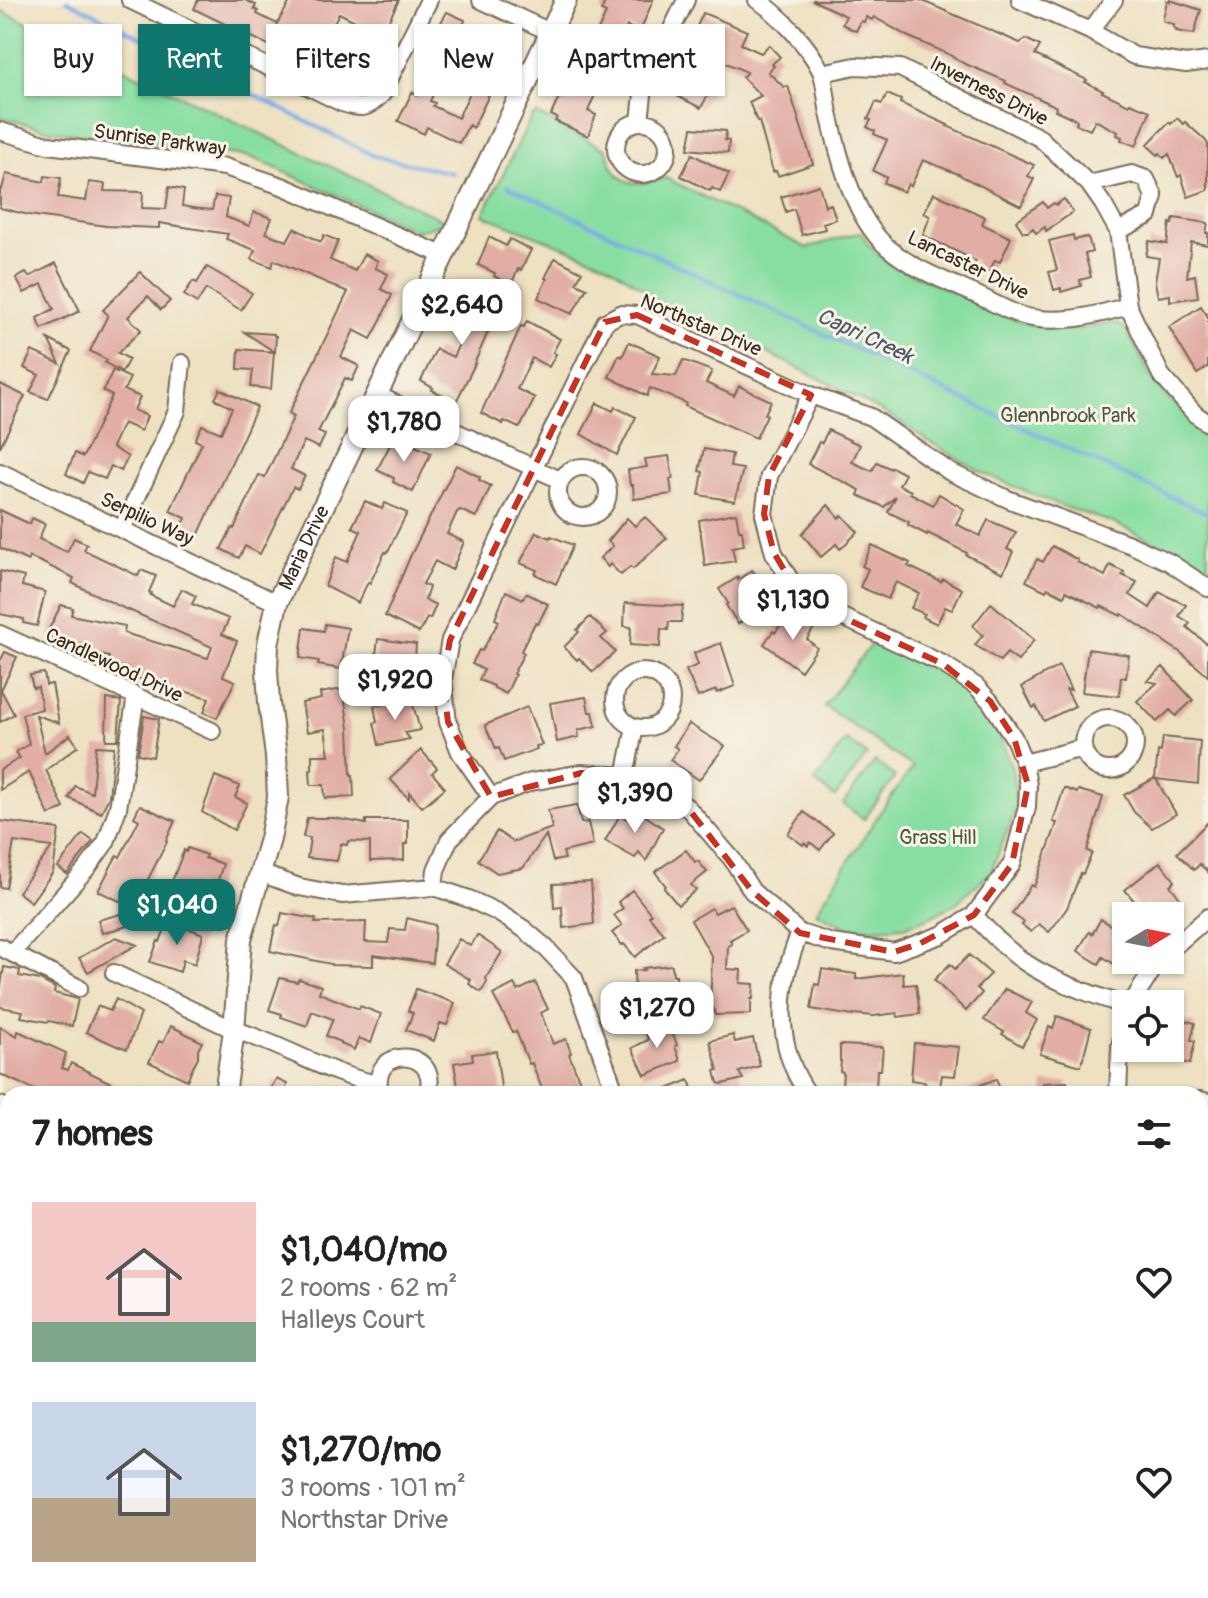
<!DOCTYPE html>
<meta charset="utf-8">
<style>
body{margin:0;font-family:Pangolin,sans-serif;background:#f2f2f2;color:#222;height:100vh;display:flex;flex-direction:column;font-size:30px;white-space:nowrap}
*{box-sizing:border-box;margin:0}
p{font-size:26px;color:#767676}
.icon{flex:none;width:44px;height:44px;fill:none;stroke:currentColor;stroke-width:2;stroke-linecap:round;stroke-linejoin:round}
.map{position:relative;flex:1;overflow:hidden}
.side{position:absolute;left:0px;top:1086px;width:1208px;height:512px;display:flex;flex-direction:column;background:#fff;border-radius:24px 24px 0 0;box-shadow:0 2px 6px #0004}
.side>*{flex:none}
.top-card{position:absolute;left:24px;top:24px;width:800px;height:72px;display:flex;gap:16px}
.needle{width:52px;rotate:80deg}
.controls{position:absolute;left:1112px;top:902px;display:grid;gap:16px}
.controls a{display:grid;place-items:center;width:72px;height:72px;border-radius:0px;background:#fff;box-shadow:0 2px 6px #0004;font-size:40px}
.price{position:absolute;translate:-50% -68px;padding:0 18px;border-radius:16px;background:#fff;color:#222;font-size:26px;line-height:52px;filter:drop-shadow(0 2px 4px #0008)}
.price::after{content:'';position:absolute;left:50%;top:48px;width:24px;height:18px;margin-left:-12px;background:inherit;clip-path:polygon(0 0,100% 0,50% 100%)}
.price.current{background:#0f766e;color:#fff}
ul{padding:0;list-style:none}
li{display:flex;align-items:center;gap:24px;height:200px;padding:0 32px}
li span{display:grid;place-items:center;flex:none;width:224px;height:160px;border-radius:0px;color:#555}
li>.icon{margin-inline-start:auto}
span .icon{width:96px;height:96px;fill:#fffc;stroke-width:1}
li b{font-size:34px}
h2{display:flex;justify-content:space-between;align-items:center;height:96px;padding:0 32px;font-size:34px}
.pill{padding:0 28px;border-radius:0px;background:#fff;box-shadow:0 2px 6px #0004;font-size:28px;line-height:72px}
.pill.current{background:#0f766e;color:#fff}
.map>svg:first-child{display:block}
.green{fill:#88dea2;stroke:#628460;stroke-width:2}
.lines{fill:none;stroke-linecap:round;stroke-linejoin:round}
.stream{stroke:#7aaae5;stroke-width:4}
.building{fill:#e1ada4;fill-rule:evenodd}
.minor-casing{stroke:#7a6a57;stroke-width:20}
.tertiary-casing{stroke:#7a6a57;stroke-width:24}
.secondary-casing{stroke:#7a6a57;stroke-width:28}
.minor{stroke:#fff;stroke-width:16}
.tertiary{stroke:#fff;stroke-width:20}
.secondary{stroke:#fff;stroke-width:24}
.marked{fill:none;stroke:#c8321e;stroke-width:6;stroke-dasharray:16 10;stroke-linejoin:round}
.labels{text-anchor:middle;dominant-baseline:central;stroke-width:6;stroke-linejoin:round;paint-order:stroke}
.street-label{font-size:20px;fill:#3b2a1e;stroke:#f7f3e8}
.park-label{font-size:20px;fill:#4e573f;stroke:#f7f3e8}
.water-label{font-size:22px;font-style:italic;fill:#515764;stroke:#f7f3e8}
</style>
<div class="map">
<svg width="1208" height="1598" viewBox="0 0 1208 1598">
<rect width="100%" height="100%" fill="#f7f3e8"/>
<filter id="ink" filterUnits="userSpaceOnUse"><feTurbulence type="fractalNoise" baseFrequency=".0125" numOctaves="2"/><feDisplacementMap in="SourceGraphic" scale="16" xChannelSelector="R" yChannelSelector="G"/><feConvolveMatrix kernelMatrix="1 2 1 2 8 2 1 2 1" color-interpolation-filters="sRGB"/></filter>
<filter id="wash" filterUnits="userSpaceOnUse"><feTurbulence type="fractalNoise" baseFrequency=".006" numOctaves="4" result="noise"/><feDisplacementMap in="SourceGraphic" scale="32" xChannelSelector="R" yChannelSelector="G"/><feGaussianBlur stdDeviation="1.8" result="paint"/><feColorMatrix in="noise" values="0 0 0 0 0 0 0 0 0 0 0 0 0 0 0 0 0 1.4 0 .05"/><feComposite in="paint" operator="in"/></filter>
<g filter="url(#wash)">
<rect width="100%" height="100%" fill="#eee1c2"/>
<!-- green -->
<path class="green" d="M0,10L441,219L438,225L417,231L251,157L49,130L0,117Z
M537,114L607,150C614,186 635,188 666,178L807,248L861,232L867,243L886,262L1017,321L1048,329H1079L1112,323L1120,325L1127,331L1152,379L1169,399L1208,433V572L1174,552L1116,524L1056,504L983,473L925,439L894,418L829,383L706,323L673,311L658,302L646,290L605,263L483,215L531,118Z
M875,639L950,677L982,706L1000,737L1012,768L1017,806L991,872L955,904L929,918L904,927L875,929L846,927L816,912L881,811L913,767L824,706Z
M846,740L867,755L835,797L815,782Z
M875,761L895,777L864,819L843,804Z"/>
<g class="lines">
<!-- stream -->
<path class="stream" d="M67,0L374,156L452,173
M508,186L1208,514"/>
</g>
<g id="blocks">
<!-- building -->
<path class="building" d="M198,0H245L256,5L254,9L258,11L257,14L277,24L291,0H399L387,24L392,26L383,44L380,42L359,86L287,51L285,53L194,9ZM339,13L367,27L356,51L354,50L351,56L331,46L332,44L328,42L329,39L327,37Z
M606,0L612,2L613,0H653L640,32L627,26L617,49L625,53L623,58L625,59L619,73L616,72L606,94L597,90L588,111L596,115L588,136L555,121L557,118L551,115L559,97L562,98L587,46L590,47L606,13L601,11Z
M812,0H920L1020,43L1026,39L1040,46L1035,55L1087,80L1085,82L1103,91L1102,92L1129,105L1130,103L1150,111L1136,146L1121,140L1122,137L1117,135L1118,132L1095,120L1090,130L1076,124L1077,120L1055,110L1056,107L1051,104L1005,83L1006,81L963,63L948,54L907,36L874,17L872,20L866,17L864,22L861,21L856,31L853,30L842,24L846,16Z
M1170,0L1201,10L1194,34L1176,31L1177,29L1174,28V24L1164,22L1163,19L1167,1L1170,2Z
M447,12L465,20L461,32L486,43L490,33L503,38L502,40L509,43L484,93L489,95L473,128L469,125L459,143L427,127L424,134L398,121L412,92L418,95L428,70L423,68L439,33L436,31ZM442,76L451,80V79L472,89L458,118L433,106L435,103L430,101Z
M703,13L747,31L741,44L761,53L769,45L780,57L772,64L774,66L768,72L784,87L788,86L813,164L778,176L776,171L773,172L759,121H757L749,102L761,96L742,77L747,72L706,54L704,58L686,50Z
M676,71L711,89L701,108L677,96L680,91L668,85Z
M887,94L901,100L900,103L948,125L947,126L1034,165L1028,176L1034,179L1021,206L961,176V175L923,160L911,186L908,184L904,192L884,183L886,177L873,171L887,140L874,134L875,131L867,127L871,120L868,119L876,102L882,104Z
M1177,118L1183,124L1185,122L1204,139L1208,144V190L1188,197L1181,175L1178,177L1169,154L1164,158L1160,153L1158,155L1147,145L1169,122L1171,124Z
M692,128L726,131L725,140L729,141L728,153L688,149Z
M692,154L729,174L720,192L712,188L710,191L681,176Z
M6,174L44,182L45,176L61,178L58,197L86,201L89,182L105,184L104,191L143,192L142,208L166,209L169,187L184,190L182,206L193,208L212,210L215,196L229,198L226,217L249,226L254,212L272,218L266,233L287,241L294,228L321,242L324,235L338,241L330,260L355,271L364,254L378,261L375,268L388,274L381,289L392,295L378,326L371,339L354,330L341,357L359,366L352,381L345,378L318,432L325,435L319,448L304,441L291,469L305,476L298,489L293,487L260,554L245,546L239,558L221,549L232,528L234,529L259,475L265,477L294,416L289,413L348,292L274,260L272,267L251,259L255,250L226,239L228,234L159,223V228L106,226L29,215L0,208V189H2Z
M819,185L825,206L831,204L836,219L823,223L825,229L802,235L794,209L786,212L781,197Z
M934,193L985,217L982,224L1011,238L1000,262L995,260L989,272L974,265L976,261L923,235L930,216L924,213Z
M1064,199L1073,212L1046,231L1045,227L1036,233L1033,228L1028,232H1023L1016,221L1043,202L1047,208L1054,203L1056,205Z
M1174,218L1208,223L1206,233H1208V245L1191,242L1187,277L1195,275L1198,297L1170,301V295L1158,297L1155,282L1159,258L1146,256L1149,241L1167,244L1170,223L1172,224Z
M1073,235L1074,240L1087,237L1089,240L1092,252L1085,254L1091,277L1080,280L1081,286L1061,292V288L1054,290L1049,272L1057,270L1049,241Z
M489,237L506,246L510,239L531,250L521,270L518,269L511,285L494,276L495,273L478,265Z
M555,258L582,272L576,283L587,288L572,314L538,298L547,279L545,278Z
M56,263L80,311L42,329L37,318L54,309L42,284L24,293L16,278L26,273L29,277Z
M207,267L252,293L241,310L206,289L197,303L184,295L193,281L197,283Z
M140,272L170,301L161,310L148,296L128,317L141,330L118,353L129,359L122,372L105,363L107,360L90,351L108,315L103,310Z
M475,293L501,305V310L494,326L491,325L474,364H475L456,402L432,390L433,388L421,381L436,349L453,357L464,334L449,327L455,314L453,313L459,300L470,305Z
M1201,306L1208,317V367L1197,374L1169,327Z
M527,321L560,339L553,352L556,354L549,367L532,358L519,385L517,389L535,398L521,426L519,428L504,421L503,424L481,413L521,326L524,327Z
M244,332L274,334V336H276L275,352Z
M48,339L71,351L48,399L30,392L39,375L24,368L32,351L60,364Z
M629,342L660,356L652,374L676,376L683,360L712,371L706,383L734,396L739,386L771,401L765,414L767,415L756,438L685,406L686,403L650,388L647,396L609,377L619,355L622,357Z
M239,349L274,352L271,389L251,387L253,370L238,369Z
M113,370L130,378L124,390L140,397L134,410L147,416L141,431L123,423L112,447L128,457L121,471L111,466L105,479L88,472L83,483L66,474L75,453L83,457L112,396L103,391Z
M0,384L25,396L0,447Z
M220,389L257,407L197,538L180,530L186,518L170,511L202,443L195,440L202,425L221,433L232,408L215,399Z
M597,403L613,411L615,407L636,417L617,455L581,434Z
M828,430L860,445L852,462L872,471L877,462L891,469L892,467L905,474L899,485L911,491L910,493L933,505L939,494L964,509L956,524L980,536L988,520L1016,532L1007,549L1013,552L1003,573L966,555L967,553L928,533L927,535L908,525L909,522L888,512L896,496L884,507L858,495L860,490L808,464L819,442L822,443Z
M393,439L408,446L409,443L431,453L413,492L393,482L394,478L377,470Z
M704,449L732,454L730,467L743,469L735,501L699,495L703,472L699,471Z
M669,456L673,478L670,479L672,494L634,499L633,485H630L628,470L647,467L645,459Z
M456,465L480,477L479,480L491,486L476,517L460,510L457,512L447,534L464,542L452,570L435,561L423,584L429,587L425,600L436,605L430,619L427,618L419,633L385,616L410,557Z
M365,501L382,509L385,503L407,513L387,553L385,552L370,583L368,582L358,603L325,586L336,557L347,562L361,531L352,527Z
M828,505L839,518L842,515L858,532L840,549L836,544L821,557L802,534Z
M0,510L30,524L32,518L45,524L39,539L67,552L74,538L87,544L84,550L138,576L141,570L156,576L149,592L151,593L150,595L161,600L173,606L182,589L196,596L192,604L229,619L222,634L237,641L223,676L235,681L217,718L204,712L209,698L125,675L127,668L108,664L109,657L80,650L82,644L49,637L51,630L49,629L61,605L73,608L71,615L125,626L124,633L208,658L212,647L129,610V611L72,583L74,578L41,562L29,557L28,561L0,548Z
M736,513L739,530H742L744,545L732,547L735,561L705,566L699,520Z
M645,517L667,538L633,569L630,567L621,575L610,564L608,567L600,558L613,546L608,541L627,518L635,526Z
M536,532L550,538L551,536L573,545L556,584L535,574L537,570L520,563Z
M872,545L910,563L908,566L941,582L943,579L962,589L952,610L945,607L937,624L923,617L925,614L911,608L919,593L896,582L888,599L860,587L868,569L862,566Z
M1052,546L1078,560L1077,562L1105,576L1110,565L1124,572L1122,575L1137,582L1130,595L1150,608L1159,592L1186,605L1179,616L1190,623L1187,627L1208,645V676L1180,652L1122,614L1121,616L1101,606L1100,608L1066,591L1064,596L1048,588L1046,591L1026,581L1037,559L1043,562Z
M752,570L771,594L755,604L759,610L738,624L726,605L728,603L719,589L738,577V580Z
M0,571L24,577L22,586L45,592L37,626L23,623L24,619L0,614Z
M506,591L523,599L526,593L548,604L538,624L535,623L521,651L524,653L513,674L515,675L506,694L494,688V686L479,680L484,670L472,664L479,650L482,651L499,621L495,619Z
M625,603L683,606L681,622H669L668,630L661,629L660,647L630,645L631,627L624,626Z
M991,603L1034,640L1018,661L1007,653L1000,661L975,645L983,635L973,626Z
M788,614L814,628L807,639L817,648L801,671L764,644L773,631L775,633Z
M590,617L607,633L601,638L615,652L593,672L579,658L577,660L564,647L579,632L577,630Z
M325,624L348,628L341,669L318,665L319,661L300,658L304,628L324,631Z
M378,639L416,644L414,677L401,676L400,680L371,675L372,662H375Z
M721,643L735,686L717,693L716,690L698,697L686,670L698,665L694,653Z
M1088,649L1129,655L1126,678L1121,677L1119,696L1082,692Z
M5,652L17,657L1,690L14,714L0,722V661Z
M1059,666L1071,690L1066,689L1075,706L1044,721L1036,706L1033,708L1022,687Z
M1163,667L1193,700L1176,716L1170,710L1157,722L1137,701L1157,683L1147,681Z
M44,673L46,685L52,684L59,723L36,715L45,753L70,735L78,746L46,770L64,808L49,815L29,772L0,790V770L20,758L16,752L29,744L22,714L42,709L38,687L33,688L30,675Z
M343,689L349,728L351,775H353L354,797L325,798L324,785H311L310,770H312V755H329L325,729L307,732L302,703L321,699L320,693Z
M586,697L589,712H593L596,726L578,730L579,737L557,742L550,703Z
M107,699L121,701L118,740H106Z
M398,701L397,704L412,701L420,730L405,733L410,739L379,745L374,723L377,722L374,706Z
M527,707L542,745L536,746L537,749L504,761L499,748L496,749L492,739H491L485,725Z
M144,716L159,719L153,757L138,754Z
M689,724L725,746L699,780L670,760L678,749L674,746Z
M1163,737L1200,741L1198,784L1156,779L1176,814L1152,828L1134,812L1124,795L1155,778L1158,751L1161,752Z
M96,746L114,747L109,797L101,813L69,798L75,786L92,793Z
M421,750L437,768L432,773L445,788L422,807L409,792V799L390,779Z
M215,776L240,786L235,797L247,803L234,830L202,812Z
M1064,788L1077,793L1078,790L1103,797L1087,851L1092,853L1083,874L1081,873L1067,908L1057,922L1049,932L1039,924L1031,932L1022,925L1024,922L1012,914L1031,885L1034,887L1057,823L1053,822Z
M140,805L175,821L166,841L167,842L142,891L144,892L137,909L98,891L117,855L120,857L139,820L134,817Z
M577,805L581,823L588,822L593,845L563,852L565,859L553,861L546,835L523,868L497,873L478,860L497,831L513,842L552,828L548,810Z
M637,810L663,828L646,861L639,852L635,858L605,841L620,815L631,821Z
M804,812L833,833L820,850L810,842L808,846L804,843L803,845L788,834Z
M307,818H334L366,824V820H408V844H404V860L370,861V842L348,841L347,845L341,844L337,861L307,858L310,838L303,837Z
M0,821L59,829L53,872L31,902L18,892L52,847L14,842L6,888L0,887Z
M1208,822V872L1200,864L1194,870L1177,853Z
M83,834L93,841L67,874L58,867Z
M188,848L206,855L205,858L223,864L214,893L197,886L194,893L185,890L183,897L170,892L173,885L171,884L184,850L186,852Z
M686,850L695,862L698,861L707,872L691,885L696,890L678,905L664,888L666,886L655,872Z
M1160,862L1175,881L1170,885L1182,901L1160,916H1155L1146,904L1140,908L1125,890Z
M591,882L594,924L563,928L562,907L554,908L553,884Z
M632,890L651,914L649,916L664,934L635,957L624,944L622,945L612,933L622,925L614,915L623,908L618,902Z
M731,905L747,930L730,940L732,944L728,946L727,969L741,970L740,983L754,984L753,999H751V1014L715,1015L713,1008H710L712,957L691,920L711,908L715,913Z
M125,913L128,926L102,933L98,920Z
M282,913L316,919L315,923L366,922L365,942L388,943L390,929L405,930L407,918L435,925L432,963L373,955V966L331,965V964L270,951L273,936L276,925L279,926Z
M1101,919L1126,936V954L1119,967L1103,957L1099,964L1078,951L1089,932L1092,934Z
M168,920L203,934L195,964L183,960L180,972L150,962L158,941L160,942Z
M477,935L502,952L486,978L487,982L481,992L469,984L471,980L444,964L459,939L471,946Z
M116,937L137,945L88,972L79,958Z
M969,955L991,974L977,988L982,993L966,1011L934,980L950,964L955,969Z
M672,965L673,975H676L678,1005L664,997L669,1011L648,1013L647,1000L635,1001L634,971L645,970L643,968Z
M4,967L20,970L19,976L40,980L55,988L54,993L78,999L72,1026L49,1021L48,1022L21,1017L23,1011L0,1007V992Z
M822,969L856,974V979L903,973L904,985L916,984L920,1014L898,1017L897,1013L874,1016L854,1014L853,1016L811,1009L815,984L819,985Z
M280,978L297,982L299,979L321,986L319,993L359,1009L360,1006L381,1014L371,1043L359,1038L354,1050L341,1044V1042L326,1036L333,1019L312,1011L307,1026L281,1017L282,1014L269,1010Z
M535,982L548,1009L541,1013L553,1044L566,1039L571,1053L569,1054L585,1094H544L532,1063L529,1064L516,1031L513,1032L493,995L514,984L518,991Z
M416,989L455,1003L447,1025L440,1023L434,1041L406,1030L413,1013L408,1011Z
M1005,989L1032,1002L1026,1013L1037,1020L1022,1046L1002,1034L1004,1032L984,1020Z
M116,999L141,1014L127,1049L119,1046V1047L86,1032L98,1006L110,1011Z
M1057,1016L1091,1028L1081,1066L1040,1054L1049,1027L1053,1029Z
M1170,1017L1195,1023L1191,1040L1195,1041L1190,1064L1144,1053L1145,1048H1170Z
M669,1024L677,1045L675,1046L680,1061L645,1075L632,1048L648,1040L646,1033Z
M171,1026L202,1042L198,1050V1057L187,1080L149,1062L159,1041L163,1043Z
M0,1027L17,1036L18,1031L66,1053L62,1068L68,1070L71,1063L133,1094H43L0,1074Z
M733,1035L735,1042L753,1038L760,1066L739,1072L743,1079L722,1084L718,1083L715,1071L718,1070L710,1041Z
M914,1043L959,1047L955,1076L942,1075L940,1087L925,1085V1082L911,1080Z
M840,1045L883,1047L881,1070H877L876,1089L842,1086L843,1072L840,1071L841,1061H840Z
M496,1051L502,1094H477V1090L459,1093L454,1063L473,1060L472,1054Z
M276,1079L287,1084L284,1094H268Z
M996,1079L1002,1094H959V1093Z
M689,1080L694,1094H655Z
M1067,1082V1094H1044L1043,1083Z"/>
</g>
</g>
<g filter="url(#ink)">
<use href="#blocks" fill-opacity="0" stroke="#7a6a57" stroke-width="2"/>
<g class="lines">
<defs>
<path id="minor" d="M130,0L342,103C362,109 367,110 382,94L429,0
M481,0L550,32
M757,0C779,13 810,48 821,71C826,84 826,100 829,113C838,154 852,210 881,241C905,266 940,278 970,292C987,299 1003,309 1020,315C1055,326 1094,316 1128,306
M1020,0L1090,31L1134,56L1186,64L1208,61
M1090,31L1114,0
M822,73L855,66L900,68L1040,138L1089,184L1103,204L1118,231L1128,306L1161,375L1195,414L1208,423
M640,121L644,86L686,0
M616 148a26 26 0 1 1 52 0a26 26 0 1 1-52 0Z
M0,131L48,145L225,167L282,186L445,256
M1089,184L1132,174L1146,179L1154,196L1149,215L1118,231
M377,395L560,480
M558 492a25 25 0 1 1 50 0a25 25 0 1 1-50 0Z
M0,472L277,603
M122,529L177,411L182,363
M0,634L212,731
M615 700a28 28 0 1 1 56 0a28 28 0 1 1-56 0Z
M1083 744a26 26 0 1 1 52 0a26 26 0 1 1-52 0Z
M1024,763L1083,748
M625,776L635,727
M491,797L460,752L448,722L443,679L450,640L605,322L620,314L637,315L811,395L871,417L950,472L1010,500L1129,544L1169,562L1208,588
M260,873L299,887L342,895L434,887L469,899L497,912L524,929L545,947L574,978L616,1094
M434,887L436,870L449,840L491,797L531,782L581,773L625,776L661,789L688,808L732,859L752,891L800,933L832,943L894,952L941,935L974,915L1012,864L1027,807L1028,785L1024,763L1014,738L990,701L976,686L943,664L825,609L792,583L774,553L764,514L769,476L811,395
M974,915C989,932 1007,950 1026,963C1056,983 1092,994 1126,1006
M800,933C777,986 774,1046 808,1094
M0,947L79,988
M1170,950L1208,917
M12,953L88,867L106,842L118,808L136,696
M114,973L234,1030C284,1044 328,1075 378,1084
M1131,1004L1159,960
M380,1093C368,1042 444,1049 427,1094
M1118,1094L1120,1047L1126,1020
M1200,1100L1208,1102
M0,1105L8,1109
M1200,1121L1208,1123
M0,1309L8,1312
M1200,1392L1208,1396
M1200,1417L1208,1421
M511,1590L518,1598
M983,1590L1000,1598
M1143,1590L1145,1598
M625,1598L639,1590
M914,1598L918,1590
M1185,1598L1186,1590"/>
<g id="tertiary">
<path id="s1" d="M225,1094L234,1030L241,939L270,839L278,797L276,756L269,703L267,670L268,644L277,603L566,0"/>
<path d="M0,1598L8,1586"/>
</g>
<path id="secondary" d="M1200,1290L1208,1273
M1200,1349L1208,1332
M1050,1598L1054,1590
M1080,1598L1084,1590"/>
</defs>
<!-- minor casing -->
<use href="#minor" class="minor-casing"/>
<!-- tertiary casing -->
<use href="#tertiary" class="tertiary-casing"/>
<!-- secondary casing -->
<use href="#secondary" class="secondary-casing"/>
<!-- minor -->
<use href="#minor" class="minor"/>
<!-- tertiary -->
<use href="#tertiary" class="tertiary"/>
<!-- secondary -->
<use href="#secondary" class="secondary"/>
</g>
</g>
<!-- marked area -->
<path class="marked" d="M637,315L811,395L769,476L764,514L774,553L792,583L825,609L943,664L990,701L1014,738L1028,785L1012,864L974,915L919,944L894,952L800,933L752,891L688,808L661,789L625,776L581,773L491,797L448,722L443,679L450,640L605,322Z"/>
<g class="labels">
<!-- street labels -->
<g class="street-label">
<text transform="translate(989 91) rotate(27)">Inverness Drive</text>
<text transform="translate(160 140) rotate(8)">Sunrise Parkway</text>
<text transform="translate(968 265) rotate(26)">Lancaster Drive</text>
<text transform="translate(701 325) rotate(23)">Northstar Drive</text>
<text transform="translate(147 519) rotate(25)">Serpilio Way</text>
<text stroke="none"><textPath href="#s1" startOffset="560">Maria Drive</textPath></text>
<text transform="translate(114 665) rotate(25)">Candlewood Drive</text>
</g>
<!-- park labels -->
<g class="park-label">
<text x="1068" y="415">Glennbrook Park</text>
<text x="938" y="837">Grass Hill</text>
</g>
<!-- water labels -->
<g class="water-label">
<text transform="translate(865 336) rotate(25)">Capri Creek</text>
</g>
</g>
</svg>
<div class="controls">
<a><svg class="needle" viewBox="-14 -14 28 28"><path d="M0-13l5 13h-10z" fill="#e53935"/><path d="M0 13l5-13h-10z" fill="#767676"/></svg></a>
<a><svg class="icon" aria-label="locate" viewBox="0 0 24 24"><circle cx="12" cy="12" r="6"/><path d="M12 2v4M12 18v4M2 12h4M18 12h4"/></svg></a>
</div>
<b class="price" style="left:462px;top:347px">$2,640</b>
<b class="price" style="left:404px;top:464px">$1,780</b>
<b class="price" style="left:793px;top:642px">$1,130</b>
<b class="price" style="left:395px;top:722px">$1,920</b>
<b class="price" style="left:635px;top:835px">$1,390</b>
<b class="price current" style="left:177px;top:947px">$1,040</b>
<b class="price" style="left:657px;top:1050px">$1,270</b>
<div class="top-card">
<a class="pill">Buy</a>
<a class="pill current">Rent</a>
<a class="pill">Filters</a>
<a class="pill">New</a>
<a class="pill">Apartment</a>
</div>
<section class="side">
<h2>7 homes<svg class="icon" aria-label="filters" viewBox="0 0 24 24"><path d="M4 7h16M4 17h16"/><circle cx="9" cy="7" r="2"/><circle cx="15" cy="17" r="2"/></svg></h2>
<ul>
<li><span style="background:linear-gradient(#f6c9c9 75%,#7fa58c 0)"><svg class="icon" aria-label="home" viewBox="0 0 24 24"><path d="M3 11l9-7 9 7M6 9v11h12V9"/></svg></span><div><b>$1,040/mo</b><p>2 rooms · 62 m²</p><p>Halleys Court</p></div><svg class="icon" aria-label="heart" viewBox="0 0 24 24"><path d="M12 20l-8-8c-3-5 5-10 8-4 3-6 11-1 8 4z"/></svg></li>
<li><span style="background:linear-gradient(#c9d6e8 60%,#b9a48a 0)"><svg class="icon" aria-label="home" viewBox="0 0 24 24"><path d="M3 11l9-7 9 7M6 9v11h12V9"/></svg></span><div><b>$1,270/mo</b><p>3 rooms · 101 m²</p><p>Northstar Drive</p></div><svg class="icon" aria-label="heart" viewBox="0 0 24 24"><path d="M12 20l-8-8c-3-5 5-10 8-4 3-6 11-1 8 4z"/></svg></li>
</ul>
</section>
</div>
